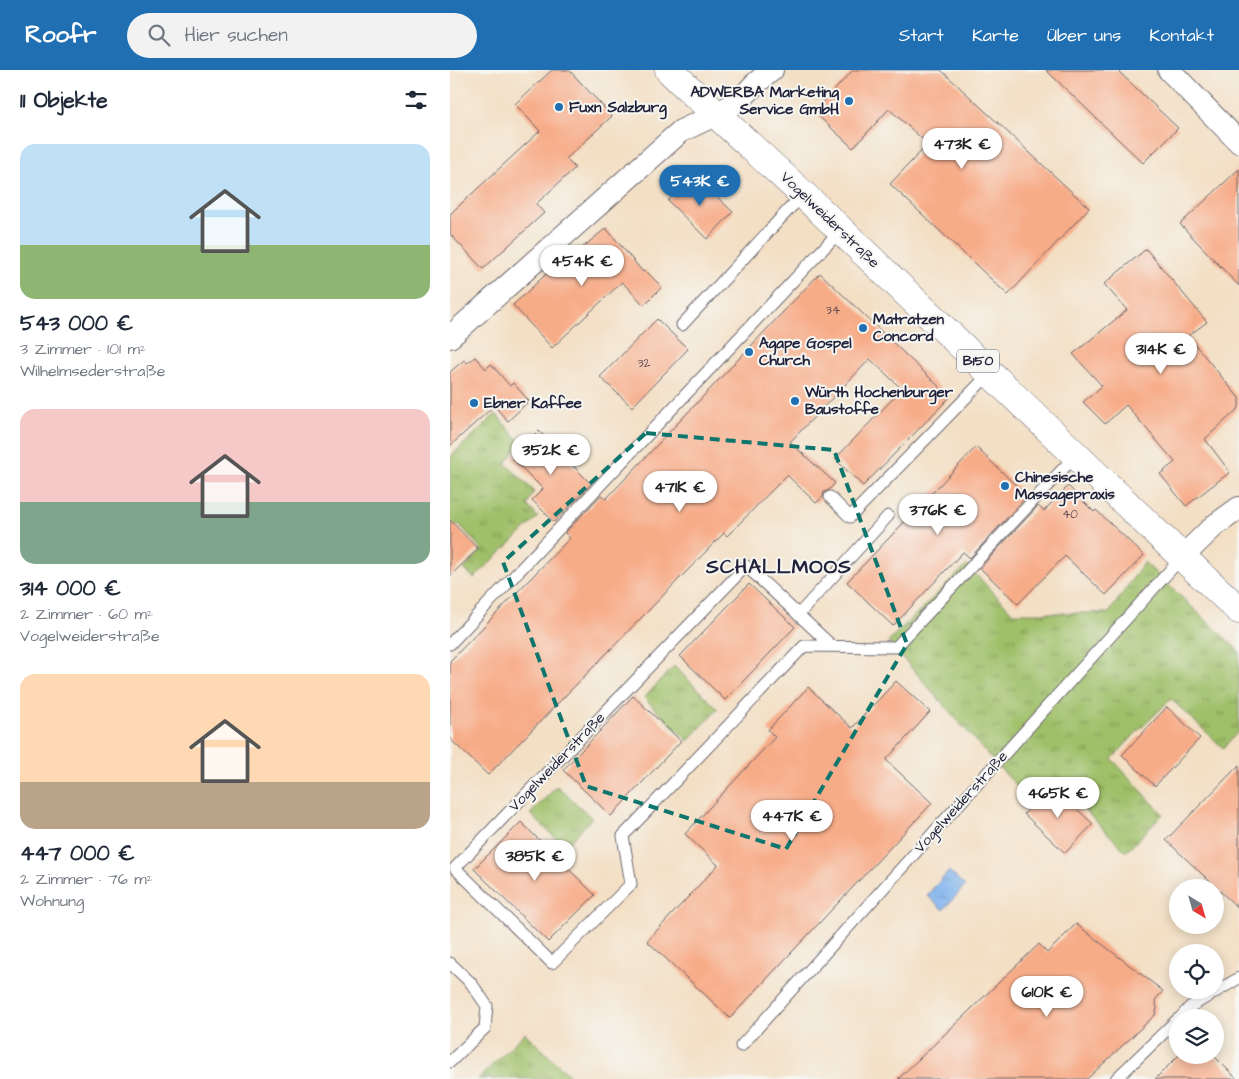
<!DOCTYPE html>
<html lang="de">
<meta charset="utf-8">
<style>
body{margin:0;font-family:"Architects Daughter",sans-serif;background:#f2f2f3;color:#1f2937;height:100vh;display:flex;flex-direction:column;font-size:19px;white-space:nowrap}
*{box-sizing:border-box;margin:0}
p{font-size:16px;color:#747a83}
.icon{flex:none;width:28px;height:28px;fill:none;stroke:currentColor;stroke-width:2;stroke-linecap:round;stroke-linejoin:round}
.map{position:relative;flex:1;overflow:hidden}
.sheet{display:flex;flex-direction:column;background:#fff;width:450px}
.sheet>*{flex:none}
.needle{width:32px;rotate:143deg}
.buttons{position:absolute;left:719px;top:809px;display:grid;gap:10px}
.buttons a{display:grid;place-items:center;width:55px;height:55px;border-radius:50%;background:#fff;box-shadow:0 2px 12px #0003;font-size:25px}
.price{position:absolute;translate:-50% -42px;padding:0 11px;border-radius:18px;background:#fff;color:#222;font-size:16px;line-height:32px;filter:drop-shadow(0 1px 2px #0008)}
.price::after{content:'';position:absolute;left:50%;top:30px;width:15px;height:11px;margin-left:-8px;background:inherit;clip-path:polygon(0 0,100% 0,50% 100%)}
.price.on{background:#1f6fb2;color:#fff}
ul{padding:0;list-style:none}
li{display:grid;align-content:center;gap:10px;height:265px;padding:0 20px}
li span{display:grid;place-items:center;height:155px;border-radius:15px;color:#555}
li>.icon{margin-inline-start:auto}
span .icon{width:90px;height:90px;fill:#fffc;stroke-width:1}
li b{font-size:21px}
h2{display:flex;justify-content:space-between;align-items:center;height:60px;padding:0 20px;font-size:21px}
header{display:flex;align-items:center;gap:30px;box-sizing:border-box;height:70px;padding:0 25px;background:#1f6fb2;color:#fff}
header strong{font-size:24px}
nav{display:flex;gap:28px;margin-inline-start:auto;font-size:18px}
.search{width:350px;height:45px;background:#f2f2f3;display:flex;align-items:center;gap:12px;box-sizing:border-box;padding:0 18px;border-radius:28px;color:#747a83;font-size:19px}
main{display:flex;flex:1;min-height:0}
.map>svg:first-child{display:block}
.grass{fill:url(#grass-tufts);stroke:#607051}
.water{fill:url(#water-ripples);stroke:#506a94}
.building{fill:#f7ac88}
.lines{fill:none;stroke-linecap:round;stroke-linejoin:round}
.lane-casing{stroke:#6b646b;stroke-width:13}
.street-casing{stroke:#6b646b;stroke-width:24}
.primary-casing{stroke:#6b646b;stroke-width:29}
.lane{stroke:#fff;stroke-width:11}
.street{stroke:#fff;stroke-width:22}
.primary{stroke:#fff;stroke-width:28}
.marked{fill:none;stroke:#0f766e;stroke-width:4;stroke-dasharray:10 6;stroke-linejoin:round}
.poi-dot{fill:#1f6fb2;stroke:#f6f6f2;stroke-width:2}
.labels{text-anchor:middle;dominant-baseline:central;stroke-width:4;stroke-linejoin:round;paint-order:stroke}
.number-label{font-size:12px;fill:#57444e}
.shield{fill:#f6f6f2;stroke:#626272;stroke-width:1}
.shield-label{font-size:14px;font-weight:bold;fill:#22223b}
.poi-label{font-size:15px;font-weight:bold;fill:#22223b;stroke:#f6f6f2;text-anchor:start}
.street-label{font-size:15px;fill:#22223b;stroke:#f6f6f2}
.district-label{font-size:20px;font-weight:bold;letter-spacing:1px;fill:#22223b;stroke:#f6f6f2}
</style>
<header>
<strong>Roofr</strong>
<div class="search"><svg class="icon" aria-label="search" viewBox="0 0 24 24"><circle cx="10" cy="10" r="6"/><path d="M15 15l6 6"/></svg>Hier suchen</div>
<nav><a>Start</a><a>Karte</a><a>Über uns</a><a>Kontakt</a></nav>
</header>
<main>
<section class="sheet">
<h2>11 Objekte<svg class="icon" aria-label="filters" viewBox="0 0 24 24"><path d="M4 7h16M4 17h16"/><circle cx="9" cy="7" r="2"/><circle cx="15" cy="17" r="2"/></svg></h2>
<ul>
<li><span style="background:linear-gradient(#bfe0f5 65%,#8fb573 0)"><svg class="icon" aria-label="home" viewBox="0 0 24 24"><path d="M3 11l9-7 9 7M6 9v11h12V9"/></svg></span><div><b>543 000 €</b><p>3 Zimmer · 101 m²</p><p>Wilhelmsederstraße</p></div></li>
<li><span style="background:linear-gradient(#f6c9c9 60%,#7fa58c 0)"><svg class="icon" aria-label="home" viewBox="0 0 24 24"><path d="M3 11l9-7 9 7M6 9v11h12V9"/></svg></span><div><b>314 000 €</b><p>2 Zimmer · 60 m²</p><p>Vogelweiderstraße</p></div></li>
<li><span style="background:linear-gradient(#ffd9b3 70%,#b9a48a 0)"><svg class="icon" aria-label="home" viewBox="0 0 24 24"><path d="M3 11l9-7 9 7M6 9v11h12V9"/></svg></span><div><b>447 000 €</b><p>2 Zimmer · 76 m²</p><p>Wohnung</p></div></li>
</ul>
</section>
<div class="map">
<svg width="789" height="1009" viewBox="0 0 789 1009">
<defs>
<pattern id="grass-tufts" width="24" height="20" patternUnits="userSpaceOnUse" patternTransform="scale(1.25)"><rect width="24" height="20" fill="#9fbf67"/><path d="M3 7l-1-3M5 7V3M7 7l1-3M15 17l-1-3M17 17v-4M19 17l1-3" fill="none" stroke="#819b56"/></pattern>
<pattern id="water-ripples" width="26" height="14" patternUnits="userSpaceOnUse" patternTransform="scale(1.25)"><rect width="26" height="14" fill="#7fb2ec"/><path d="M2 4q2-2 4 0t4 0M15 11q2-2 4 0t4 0" fill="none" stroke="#6890c0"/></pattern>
</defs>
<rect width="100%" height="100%" fill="#f6f6f2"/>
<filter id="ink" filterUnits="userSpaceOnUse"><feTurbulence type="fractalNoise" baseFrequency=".02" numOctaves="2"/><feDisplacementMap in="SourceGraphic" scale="10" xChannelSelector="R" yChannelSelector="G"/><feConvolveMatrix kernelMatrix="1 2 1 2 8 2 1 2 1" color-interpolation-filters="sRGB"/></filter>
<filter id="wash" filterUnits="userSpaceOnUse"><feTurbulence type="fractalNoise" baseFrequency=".0096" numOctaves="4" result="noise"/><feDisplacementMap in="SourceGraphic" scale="20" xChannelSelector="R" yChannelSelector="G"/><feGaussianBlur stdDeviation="1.12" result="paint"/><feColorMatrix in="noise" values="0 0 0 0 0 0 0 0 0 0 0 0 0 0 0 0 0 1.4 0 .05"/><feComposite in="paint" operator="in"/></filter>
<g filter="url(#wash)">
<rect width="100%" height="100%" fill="#f3dfc4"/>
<!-- grass -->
<path class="grass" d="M46,344L70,372L56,394L84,421L77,435L88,447L24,508L14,499L32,480L9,454L4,459L0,454V387Z
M694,492L789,581V661L773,678L721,629L685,664L662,689L713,744L676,782L604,709L580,730L543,691L438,571L517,495L563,543H659Z
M224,596L268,639L238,671L194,628Z
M107,716L142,748L115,777L80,744Z
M75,963L123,1009H28Z"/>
<!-- water -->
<path class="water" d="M499,801L515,816L493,840L477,825Z"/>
<g id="blocks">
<!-- building -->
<path class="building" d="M102,0H119L162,46L116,89L125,98L86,134L94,143L33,199L0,164V144L90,61L65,34Z
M403,0H491L639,138L558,225L440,114L478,74L439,39L403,78L364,42Z
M596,0H667L728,58L693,93Z
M789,99V216L730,154Z
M243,104L283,142L257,169L218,131Z
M156,158L193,202L195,200L212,217L194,235L172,212L102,278L63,235L122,180L125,184Z
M696,179L757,252L738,266L789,328V338L755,369L780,402L736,436L710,404L725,392L676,335L655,354L633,332L652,316L623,284L677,240L654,214Z
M370,203L500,327L413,416L385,389L452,319L420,289L340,372L385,413L379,420L374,422L373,427L366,433L337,405L277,466L274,463L38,705L0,669V591L120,468L115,463L151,425L156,429Z
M207,249L238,279L182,337L150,307Z
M25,287L36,299L41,294L60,316L63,313L79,331L58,351L44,336L0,376V302L14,290L17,293Z
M89,361L141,414L104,452L82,430L93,419L62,388Z
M526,377L577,426L520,488L513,482L443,556L397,512Z
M618,416L644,442L646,440L694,485L656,525L615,486L568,534L530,498L588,436L594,441Z
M0,450L28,479L0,506Z
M299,514L345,557L275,630L230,586Z
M446,611L480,642L436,690L482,733L280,948L197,871L268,795L235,764L325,667L318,660L358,617L402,658Z
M183,626L231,671L161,746L113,700Z
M717,637L750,668L705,716L672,685Z
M789,695V839L716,770Z
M601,715L643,754L615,783L574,744Z
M71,752L145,825L98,872L24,799Z
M626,854L713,921L705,930L707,938L705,945L637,1009H448L589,874L597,883Z
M729,985H763L787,1009H705Z"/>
</g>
</g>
<g filter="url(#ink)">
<use href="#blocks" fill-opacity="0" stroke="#6b646b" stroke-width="1"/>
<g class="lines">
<defs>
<path id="lane" d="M232,255L353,124
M380,427L400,447L540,303
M348,545L438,446
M0,574L391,160
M382,576L296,496L5,798L102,893L181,814L173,766L354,576L446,577L626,385
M0,893L21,913L37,936L35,958L0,992
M730,948L740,937L789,908
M291,976L732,487
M666,1009L728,949"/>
<path id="street" d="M719,0L789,72
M0,267L231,61L265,45L290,30L305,14L322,0
M732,487L764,456L789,438"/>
<path id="primary" d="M219,0C270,49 323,96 374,144L732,487L789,540"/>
</defs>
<!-- lane casing -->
<use href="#lane" class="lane-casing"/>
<!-- street casing -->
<use href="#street" class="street-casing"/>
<!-- primary casing -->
<use href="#primary" class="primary-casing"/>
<!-- lane -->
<use href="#lane" class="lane"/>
<!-- street -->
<use href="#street" class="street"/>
<!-- primary -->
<use href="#primary" class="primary"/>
</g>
</g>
<!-- marked area -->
<path class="marked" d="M196,363L384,380L457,574L336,779L136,716L53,492Z"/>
<!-- markers -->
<g class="poi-dot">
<circle cx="399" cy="31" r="5"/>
<circle cx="109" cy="37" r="5"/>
<circle cx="413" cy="258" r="5"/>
<circle cx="299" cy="282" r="5"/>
<circle cx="345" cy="331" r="5"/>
<circle cx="24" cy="333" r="5"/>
<circle cx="555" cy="416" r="5"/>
</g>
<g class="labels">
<!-- number labels -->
<g class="number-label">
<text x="383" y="240">34</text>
<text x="194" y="293">32</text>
<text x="620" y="444">40</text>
</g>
<!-- shield labels -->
<rect class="shield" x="507" y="279.5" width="42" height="23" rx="4"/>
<g class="shield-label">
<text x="528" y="291">B150</text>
</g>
<!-- poi labels -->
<g class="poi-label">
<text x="389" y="22" text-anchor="end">ADWERBA Marketing<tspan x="389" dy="17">Service GmbH</tspan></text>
<text x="119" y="37">Fuxn Salzburg</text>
<text x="423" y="249">Matratzen<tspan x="423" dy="17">Concord</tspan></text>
<text x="309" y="273">Agape Gospel<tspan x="309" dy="17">Church</tspan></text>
<text x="355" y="322">Würth Hochenburger<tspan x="355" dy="17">Baustoffe</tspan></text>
<text x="34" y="333">Ebner Kaffee</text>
<text x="565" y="407">Chinesische<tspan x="565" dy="17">Massagepraxis</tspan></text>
</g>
<!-- street labels -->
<g class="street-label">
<text transform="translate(380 150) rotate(44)">Vogelweiderstraße</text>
<text transform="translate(107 692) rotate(-46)">Vogelweiderstraße</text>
<text transform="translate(511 732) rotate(-48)">Vogelweiderstraße</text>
</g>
<!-- district labels -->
<g class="district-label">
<text x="329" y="497">SCHALLMOOS</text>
</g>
</g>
</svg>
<div class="buttons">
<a><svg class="needle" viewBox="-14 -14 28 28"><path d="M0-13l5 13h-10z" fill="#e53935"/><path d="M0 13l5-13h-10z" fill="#747a83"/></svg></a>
<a><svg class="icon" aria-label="locate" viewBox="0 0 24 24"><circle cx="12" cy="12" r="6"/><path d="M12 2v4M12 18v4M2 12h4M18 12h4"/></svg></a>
<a><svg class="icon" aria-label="layers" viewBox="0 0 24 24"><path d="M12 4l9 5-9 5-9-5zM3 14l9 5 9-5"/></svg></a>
</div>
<b class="price" style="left:512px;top:100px">473K €</b>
<b class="price on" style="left:250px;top:137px">543K €</b>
<b class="price" style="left:132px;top:217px">454K €</b>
<b class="price" style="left:711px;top:305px">314K €</b>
<b class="price" style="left:101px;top:406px">352K €</b>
<b class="price" style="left:230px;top:443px">471K €</b>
<b class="price" style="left:488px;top:466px">376K €</b>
<b class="price" style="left:608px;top:749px">465K €</b>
<b class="price" style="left:342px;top:772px">447K €</b>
<b class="price" style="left:85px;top:812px">385K €</b>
<b class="price" style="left:597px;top:948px">610K €</b>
</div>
</main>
